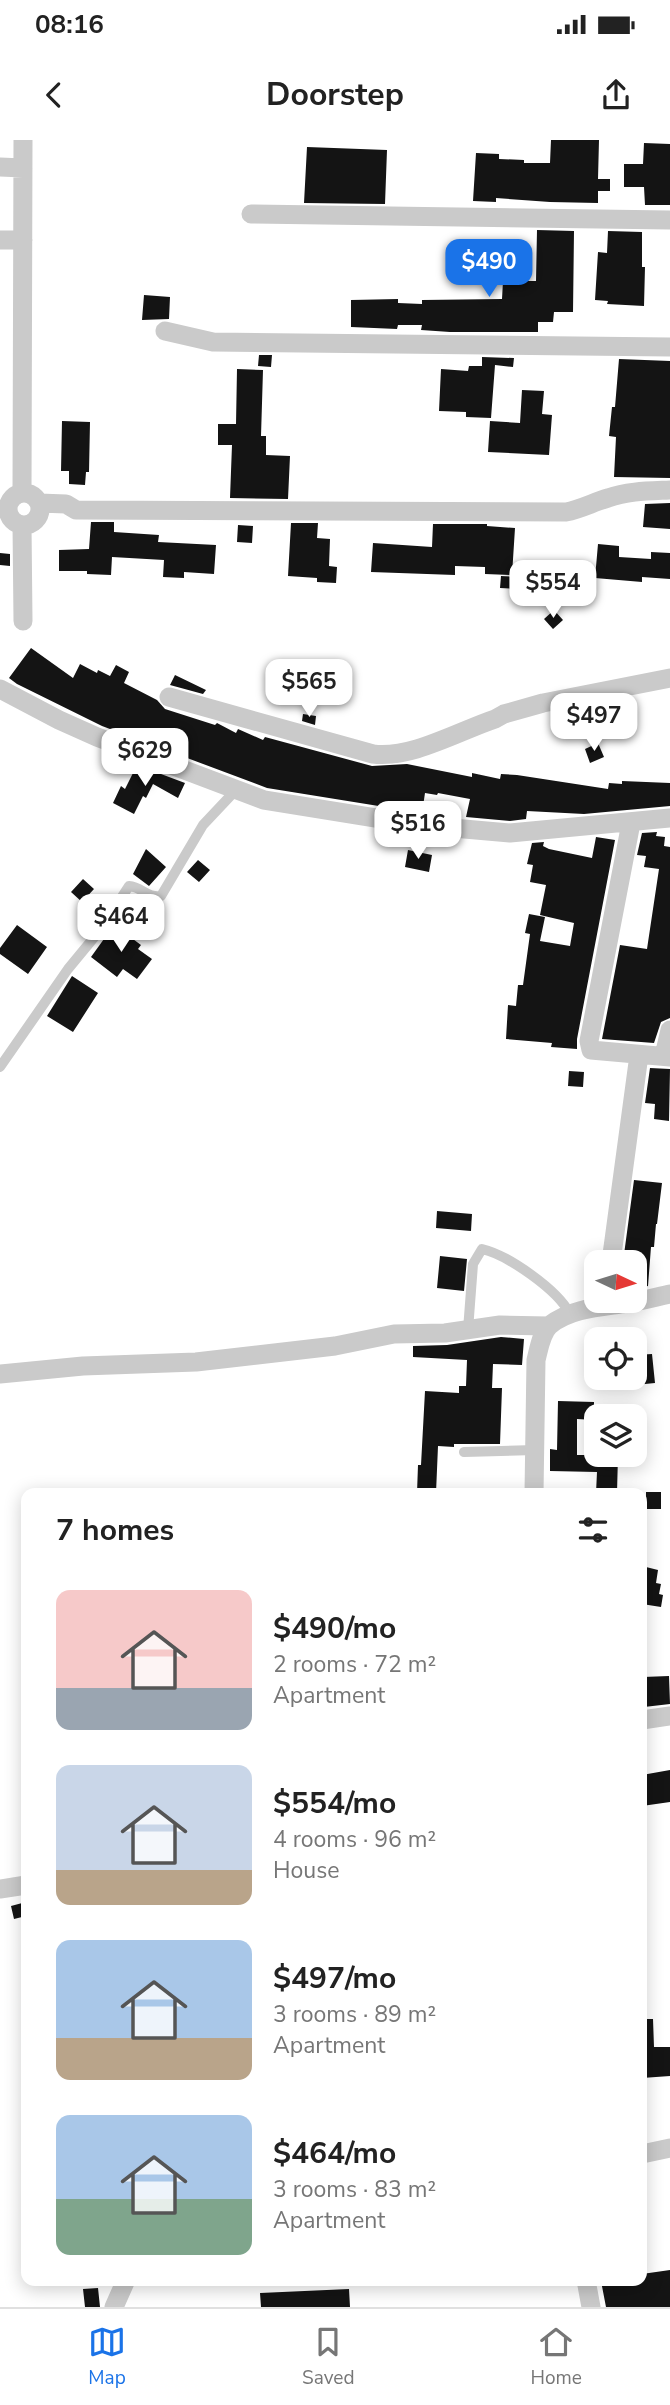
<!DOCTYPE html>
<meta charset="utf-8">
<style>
body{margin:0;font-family:"Nunito Sans",sans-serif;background:#f6f6f6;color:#222;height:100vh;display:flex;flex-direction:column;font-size:26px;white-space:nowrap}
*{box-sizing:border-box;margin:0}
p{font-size:23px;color:#767676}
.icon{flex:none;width:38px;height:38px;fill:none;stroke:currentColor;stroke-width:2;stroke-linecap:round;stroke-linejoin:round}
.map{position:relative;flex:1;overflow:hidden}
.details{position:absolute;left:21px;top:1348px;width:626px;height:798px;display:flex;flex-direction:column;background:#fff;border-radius:14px;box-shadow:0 4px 18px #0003}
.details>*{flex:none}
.needle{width:46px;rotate:94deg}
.buttons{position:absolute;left:584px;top:1110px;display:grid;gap:14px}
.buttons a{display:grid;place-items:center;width:63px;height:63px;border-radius:14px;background:#fff;box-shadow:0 4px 18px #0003;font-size:35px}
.price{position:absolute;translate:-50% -60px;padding:0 16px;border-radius:14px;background:#fff;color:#222;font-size:23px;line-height:46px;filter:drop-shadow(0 2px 4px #0008)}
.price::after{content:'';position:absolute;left:50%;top:42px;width:21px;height:16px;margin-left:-10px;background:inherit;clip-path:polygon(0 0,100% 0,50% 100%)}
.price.current{background:#1a73e8;color:#fff}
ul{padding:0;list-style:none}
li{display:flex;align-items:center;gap:21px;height:175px;padding:0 35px}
li span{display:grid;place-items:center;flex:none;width:196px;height:140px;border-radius:14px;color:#555}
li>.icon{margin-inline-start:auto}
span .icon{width:84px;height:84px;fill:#fffc;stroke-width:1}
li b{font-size:30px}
h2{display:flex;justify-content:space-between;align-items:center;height:84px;padding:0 35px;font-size:30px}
.status{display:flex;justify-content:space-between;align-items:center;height:49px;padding:0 35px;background:#fff;direction:ltr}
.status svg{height:19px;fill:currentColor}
header{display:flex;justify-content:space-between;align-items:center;height:91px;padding:0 35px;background:#fff;font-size:32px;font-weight:700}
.tabs{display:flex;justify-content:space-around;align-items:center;height:98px;border-top:2px solid #e0e0e0;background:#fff;font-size:19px;color:#767676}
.tabs a{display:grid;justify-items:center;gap:4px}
.tabs .current{color:#1a73e8}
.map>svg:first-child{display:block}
.building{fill:#141414}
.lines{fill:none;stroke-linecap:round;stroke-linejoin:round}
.service{stroke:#cacaca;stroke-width:10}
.minor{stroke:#cacaca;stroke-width:19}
</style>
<div class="status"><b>08:16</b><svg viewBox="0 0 49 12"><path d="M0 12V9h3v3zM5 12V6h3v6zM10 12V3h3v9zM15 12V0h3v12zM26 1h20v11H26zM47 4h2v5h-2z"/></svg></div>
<header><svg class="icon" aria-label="back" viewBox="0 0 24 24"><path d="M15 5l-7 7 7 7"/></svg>Doorstep<svg class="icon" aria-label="share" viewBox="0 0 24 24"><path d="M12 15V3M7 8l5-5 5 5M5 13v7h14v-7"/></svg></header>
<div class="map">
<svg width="670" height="2167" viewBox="0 0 670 2167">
<rect width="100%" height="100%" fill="#fff"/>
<!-- building -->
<path class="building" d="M551,0H599L598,39H610V51H598V63L550,62L496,58V62L473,61L476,13L499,14V19L524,20V23H550Z
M644,3L670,4V65H645L644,47H624V24H643Z
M307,7L387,10L385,64L304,63Z
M537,90L574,91L573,172H554L553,182H538V192H450L421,190L422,185H398L397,189L351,187V160L398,159V163L422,164V160L502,159L503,141H536Z
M608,91L642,92V127H645L644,166L607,164L608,161L595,160L598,112L607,113Z
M144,155L170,157L169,179L142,180Z
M259,215H272L271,227L258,226Z
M482,217L514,218L513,227L495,225L491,278L466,277V272L439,271L441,229L468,231L469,226H482Z
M619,219L670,221V338L614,337L616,297L609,296L612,267H615Z
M237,229L263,230L261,296H266V315L290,316L288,359L230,358L232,305H218V284H236Z
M522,250L544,251L542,274L552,275L549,315L488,312L490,281L520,283Z
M62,281L90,282L89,332H86L85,345L69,344V331H61Z
M670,363V389L643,387L645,364Z
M91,382H114V392L159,395L158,402L216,405L214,434L184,432V438L163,437L164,420L112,417L111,435L87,434V431H59V410L89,409Z
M291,383H318L317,398L330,399L329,426L337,427L336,443L317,442V438L288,436Z
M433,384H487V386L515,388L512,435L485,434V427L455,426V435L371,432L373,403L432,407Z
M238,385L253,386L252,403L237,402Z
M598,404L619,406V417L651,419V412L670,413V439L642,437V442L595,438Z
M0,413L10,414V426L0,425Z
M501,436L518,437L517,449L500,448Z
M554,470L563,480L553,489L544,479Z
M31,508L73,538L80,524L97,533L98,530L110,536L116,525L129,532L124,543L157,560L165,569L215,585L217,583L236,593L238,589L263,600L265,597L372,626L407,624L472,637V633L500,639L501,634L517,635L608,649L609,643L622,644V641L670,643V666L584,674L527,671L526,679L510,681L466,677L470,659L438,653L437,655L425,653L422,673L267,648L102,586L17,544L9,538Z
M175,535L206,550L203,554L170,545Z
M303,574L316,576L315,585L302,581Z
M598,603L604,617L590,623L585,609Z
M137,625L185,643L178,658L153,644L146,658L143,656L134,674L113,663L121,646L125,649Z
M657,692L656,696L665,697L664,706L670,707V878L661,882L654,903L602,899L620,805L647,809L659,729L644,727L646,716L637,715L642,693Z
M596,697L615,700L577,899V909L551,907L552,903L506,899L508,865L516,866L518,845H523L530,794L525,793L529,774L545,777L540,801L570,806L574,783L540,775L546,745L530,742L533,725L527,724L532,703L544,702L543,706L549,709L592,718Z
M146,709L166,727L149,746L133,734Z
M408,710L432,715L429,732L405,727Z
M198,720L210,730L199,742L187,732Z
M83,739L94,749L82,762L71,752Z
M17,785L47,807L28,834L0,814V808Z
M114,785L141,805L138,809L152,819L137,839L123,829L117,837L91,817Z
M72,836L98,853L73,892L47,876Z
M650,928L670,929L669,981L654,979L655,964L645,963Z
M569,931L584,932L583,947L568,946Z
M634,1040L662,1043L657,1084H656L654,1107H651L648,1146L635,1149V1122H623Z
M437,1071L472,1074L471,1091L436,1088Z
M440,1116L467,1119L464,1151L437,1148Z
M501,1197L524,1199L522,1225L493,1224L492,1248H502L500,1304H454V1307L438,1306L436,1353H417L418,1325H421L425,1251L459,1253V1246H466L467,1220L413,1217V1206L447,1205Z
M652,1214L655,1243L635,1245V1215Z
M558,1261L594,1262V1280L577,1279V1315H618L617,1353H596L597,1332L550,1331V1309L557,1310Z
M646,1352H661V1369H646Z
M642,1426L658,1430L656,1443L661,1444L659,1454L663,1455L661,1467L642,1464Z
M669,1536L670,1564L644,1567L643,1537Z
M670,1630V1662L642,1666V1635Z
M26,1762V1776L14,1779L11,1766Z
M642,1879H653L654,1907H670V1936L642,1938Z
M670,2130V2167H606L601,2141L642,2140V2134Z
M98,2148L100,2167H85L83,2149Z
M349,2149L350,2167H261L260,2153Z"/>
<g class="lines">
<!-- service -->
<path class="service" d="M0,927L68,829L101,789L129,746C142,747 147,758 161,756L203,685L235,651
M468,1190L473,1124L482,1109C508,1115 558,1150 570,1174
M464,1312L535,1310"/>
<!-- minor -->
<path class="minor" d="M0,27L23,28
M251,74L670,80
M0,100H23
M165,191L213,202L670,207
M22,353L23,0
M8 369a16 16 0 1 1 32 0a16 16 0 1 1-32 0Z
M39,363L66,364L76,370L566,372C581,369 594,362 608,358C628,351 649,351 670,350
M22,385L23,481
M0,549L59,580L97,597L264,660L419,685L510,693L670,678
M169,557L373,614C411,619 459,591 495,579L504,574L543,563L670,538
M631,683L589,901L591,910L670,917
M664,916L670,890
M611,1122L639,915
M0,1234L83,1226L196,1222L335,1206L394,1194L445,1193L500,1185L548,1186
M534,1353L536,1220C539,1209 541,1193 550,1185C571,1168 602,1167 627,1163C642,1161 656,1157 670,1154
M642,1580L670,1576
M0,1749L26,1745
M642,2014L670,2008
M586,2140L591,2167
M114,2167L126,2140"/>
</g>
</svg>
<div class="buttons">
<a><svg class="needle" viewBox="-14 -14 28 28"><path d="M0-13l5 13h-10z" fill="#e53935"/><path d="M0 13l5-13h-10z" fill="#767676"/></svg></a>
<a><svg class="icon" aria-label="locate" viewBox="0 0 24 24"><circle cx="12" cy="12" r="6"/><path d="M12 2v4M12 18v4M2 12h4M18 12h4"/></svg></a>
<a><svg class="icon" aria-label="layers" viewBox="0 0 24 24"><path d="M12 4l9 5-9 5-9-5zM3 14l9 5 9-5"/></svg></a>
</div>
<b class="price current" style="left:489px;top:159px">$490</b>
<b class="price" style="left:553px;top:480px">$554</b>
<b class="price" style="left:309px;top:579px">$565</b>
<b class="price" style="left:594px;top:613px">$497</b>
<b class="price" style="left:145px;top:648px">$629</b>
<b class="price" style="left:418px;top:721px">$516</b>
<b class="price" style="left:121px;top:814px">$464</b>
<section class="details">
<h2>7 homes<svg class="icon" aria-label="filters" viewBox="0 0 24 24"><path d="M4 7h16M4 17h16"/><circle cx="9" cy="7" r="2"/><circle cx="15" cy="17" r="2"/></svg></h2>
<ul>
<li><span style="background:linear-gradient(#f6c9c9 70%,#9aa5b1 0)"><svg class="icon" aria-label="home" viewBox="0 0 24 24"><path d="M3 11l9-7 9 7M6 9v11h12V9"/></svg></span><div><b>$490/mo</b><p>2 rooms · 72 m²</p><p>Apartment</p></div></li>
<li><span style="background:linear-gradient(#c9d6e8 75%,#b9a48a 0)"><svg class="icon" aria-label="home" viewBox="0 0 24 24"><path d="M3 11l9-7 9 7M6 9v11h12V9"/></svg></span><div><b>$554/mo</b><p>4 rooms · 96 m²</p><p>House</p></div></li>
<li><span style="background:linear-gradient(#a9c7e8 70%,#b9a48a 0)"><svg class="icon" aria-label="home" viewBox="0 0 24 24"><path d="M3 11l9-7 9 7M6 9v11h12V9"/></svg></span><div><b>$497/mo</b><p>3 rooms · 89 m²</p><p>Apartment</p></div></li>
<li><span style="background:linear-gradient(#a9c7e8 60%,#7fa58c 0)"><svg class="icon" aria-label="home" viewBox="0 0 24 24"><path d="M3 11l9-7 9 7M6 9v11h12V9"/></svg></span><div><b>$464/mo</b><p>3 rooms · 83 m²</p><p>Apartment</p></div></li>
</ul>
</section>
</div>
<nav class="tabs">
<a class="current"><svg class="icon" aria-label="map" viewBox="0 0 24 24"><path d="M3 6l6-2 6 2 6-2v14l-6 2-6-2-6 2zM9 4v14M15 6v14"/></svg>Map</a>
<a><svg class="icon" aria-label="saved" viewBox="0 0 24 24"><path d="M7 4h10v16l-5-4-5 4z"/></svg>Saved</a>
<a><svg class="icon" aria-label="home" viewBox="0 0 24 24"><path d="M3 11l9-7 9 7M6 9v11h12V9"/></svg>Home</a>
</nav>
